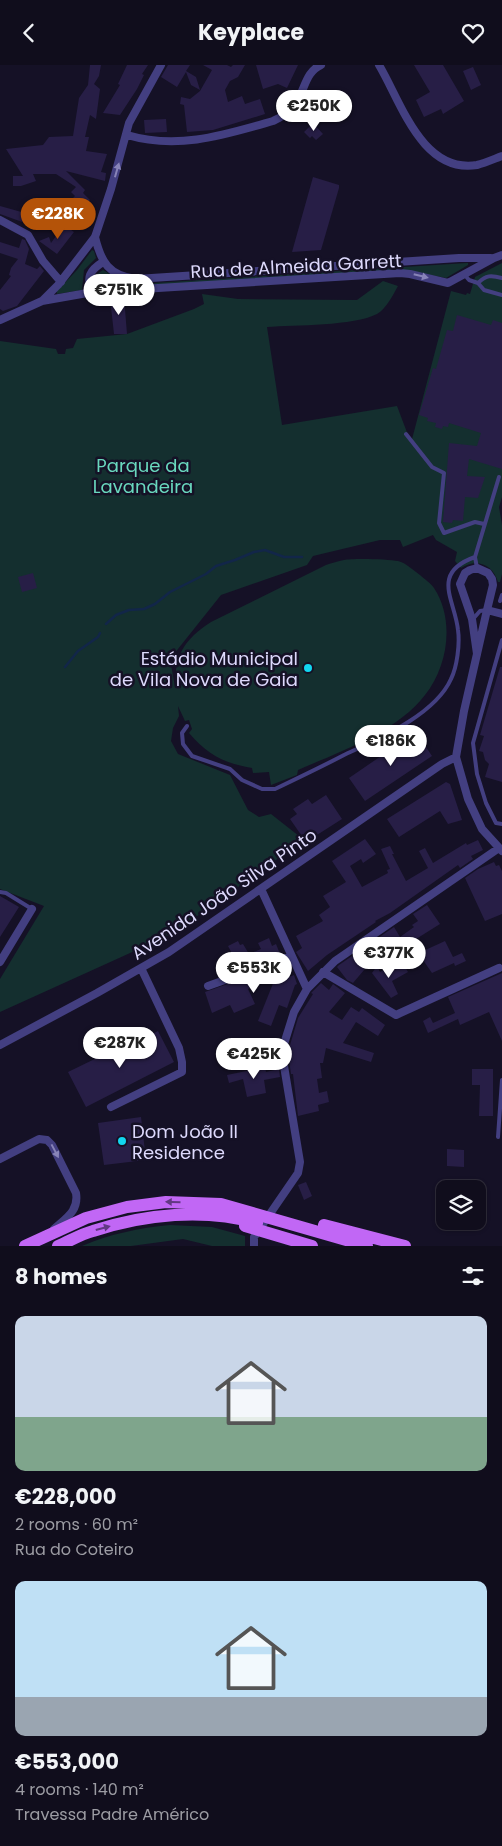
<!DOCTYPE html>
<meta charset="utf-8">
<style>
body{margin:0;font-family:Poppins,sans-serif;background:#1e1b29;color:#f1f3f6;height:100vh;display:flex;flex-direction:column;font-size:19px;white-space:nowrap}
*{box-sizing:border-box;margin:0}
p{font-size:16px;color:#9c9ca3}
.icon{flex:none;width:28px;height:28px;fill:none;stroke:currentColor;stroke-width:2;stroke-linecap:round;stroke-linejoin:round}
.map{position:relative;height:1181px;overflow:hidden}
.details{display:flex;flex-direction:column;background:#100d1c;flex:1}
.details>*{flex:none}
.buttons{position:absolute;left:436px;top:1115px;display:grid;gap:10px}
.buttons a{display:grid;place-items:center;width:50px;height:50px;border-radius:10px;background:#100d1c;box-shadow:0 1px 4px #0004,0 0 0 1px #302d3b;font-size:25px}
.price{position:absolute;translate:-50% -42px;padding:0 11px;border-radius:18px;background:#fff;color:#222;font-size:16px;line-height:32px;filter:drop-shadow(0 1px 2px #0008)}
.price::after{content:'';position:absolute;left:50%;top:30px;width:15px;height:11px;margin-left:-8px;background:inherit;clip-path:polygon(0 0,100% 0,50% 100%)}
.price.current{background:#b45309;color:#fff}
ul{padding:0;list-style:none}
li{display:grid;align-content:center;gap:10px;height:265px;padding:0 15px}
li span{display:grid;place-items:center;height:155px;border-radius:10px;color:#555}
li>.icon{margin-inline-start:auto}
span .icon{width:90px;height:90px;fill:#fffc;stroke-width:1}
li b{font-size:21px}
h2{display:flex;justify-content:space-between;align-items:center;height:60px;padding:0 15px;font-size:21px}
header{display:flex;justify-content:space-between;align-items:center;height:65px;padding:0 15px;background:#100d1c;font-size:22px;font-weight:700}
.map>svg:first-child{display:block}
.green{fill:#142f2f}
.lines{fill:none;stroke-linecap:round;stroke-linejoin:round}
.stream{stroke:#122649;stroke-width:2.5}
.building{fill:#271e46}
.lane{stroke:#433f81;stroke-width:4}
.street{stroke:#433f81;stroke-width:8}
.primary{stroke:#c167f5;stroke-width:12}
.oneway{fill:#8884b8}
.oneway2{fill:#623883}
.poi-dot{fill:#12d6ef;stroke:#151126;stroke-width:2}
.labels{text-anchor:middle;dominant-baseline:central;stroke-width:5;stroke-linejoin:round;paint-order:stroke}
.street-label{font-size:18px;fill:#ddd9fc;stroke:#151126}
.park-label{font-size:18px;fill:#69d8be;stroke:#151126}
.poi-label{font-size:18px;fill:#ddd9fc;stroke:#151126;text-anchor:end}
</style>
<header><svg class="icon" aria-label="back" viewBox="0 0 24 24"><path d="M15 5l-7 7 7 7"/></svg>Keyplace<svg class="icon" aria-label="heart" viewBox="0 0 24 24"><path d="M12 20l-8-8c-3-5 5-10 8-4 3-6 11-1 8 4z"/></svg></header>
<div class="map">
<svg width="502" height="1181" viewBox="0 0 502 1181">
<rect width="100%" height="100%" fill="#151126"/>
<!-- green -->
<path class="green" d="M92,185L94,186L96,193L84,205L82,225L57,229V226L77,205Z
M467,198H468V200L446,213L404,205L155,221L154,218Z
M502,198V432L499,442L502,460V509L500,517H498C493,499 476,493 461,503L455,496L457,487L436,475L433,470L403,482L400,475H380L313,491L307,500L221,530L170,594L175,622C175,589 184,575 211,557L326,500C332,498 338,496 344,495C352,493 389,494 398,496C406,498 413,505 420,510C424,514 431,518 434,523C455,555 448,601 425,630C397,667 339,687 298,705L297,710L271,720L269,707L253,708L252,703C223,698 208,690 189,668L192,664L189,655L185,656L178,641L179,651L173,663L171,676L178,689L230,710L248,745L259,752L271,749L304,775L172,869L0,947V914L44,841L0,824V276L56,284L58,289H65L66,284L73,283L77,274L127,269L194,244L204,239L202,229L238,234L357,235L383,216L398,221C393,230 386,244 377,249C354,261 295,260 267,262L282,360L397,341L411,378L451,226L466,230L467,228L470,229L475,212Z
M103,205L123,217L136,219L148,218V221L102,223L98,222L95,216L97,209Z
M170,1160L212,1162L245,1171V1181H212L183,1174L131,1181H82C110,1169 139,1163 170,1160Z"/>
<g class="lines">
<!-- stream -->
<path class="stream" d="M106,559L116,550L129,545L144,544L155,539L170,527L206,509L216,501L235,495L254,487L265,485L284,492H302
M65,602L78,586L98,572L100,568"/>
</g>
<!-- building -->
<path class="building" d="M90,0H101L99,11L94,19L100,24L96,54L90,50L85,72H89L86,86L107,89L101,107L106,108L105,116L66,106L85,125L83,128L90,135L83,142L73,133L75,131L71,127L76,122L56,109H33L36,116L21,121H13V111H23L6,84L43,80L49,72L73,71L79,33L88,20Z
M127,0H148L142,9L144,10L137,24L120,50L103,48L120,20L118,19Z
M168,0H190L186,6L196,12L200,25L191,20L186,7L177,22L161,12Z
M203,0H227L231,2L233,0H245L238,12L230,16L225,25L228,37L242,31L245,39L260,34L265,49L213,65L187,67L184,40L180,39L181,32L190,34L200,26L212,5Z
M256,0H298L287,23L278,19L263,24Z
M414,0H443L464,36L443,49L441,44L424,52L416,35L430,27Z
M473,2L481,20L471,25L463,6Z
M166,54L167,67L145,68L144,55Z
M313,58L323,69L316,75L312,71L310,73L304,67Z
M313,112L339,120V123L321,185L292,187Z
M0,141L25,148V145L33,144L34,158H25L0,149Z
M64,160L74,167L57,189L39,176L49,172L51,178Z
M22,174L25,175L29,184L25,199L37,204L40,201L44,206L17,241L3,246L0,244V225L11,211L9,210L11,203L18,194L0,188V177L19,183Z
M124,232L127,269H114L110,233Z
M457,250L491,260L493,255L502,258V404L469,394L467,411L485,412L478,433L465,432L463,456L453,455L452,458L443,457L449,378L477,381L481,368L449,358L448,362L443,361L442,364L435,362L436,358L427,356L428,353L419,350L433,303L436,304L447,265L453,266Z
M33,508L37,523L22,527L18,512Z
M500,602H502V717L485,712L489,699L485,695L483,687L479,686L484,671L480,670Z
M416,667L432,691L365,736L349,713Z
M446,717L450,719L462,755L448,759L440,746L399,772L387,754Z
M326,730L342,754L306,777L290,754L297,749L293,744L308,734L312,739Z
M365,774L376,789L363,798L361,794L350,801L362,822L388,808L387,805L390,804L381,784L390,781L394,789H392L406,816L428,803L419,786L425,783L433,798L466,778L467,780L478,775L483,785L471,791L473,794L460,803L458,800L390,848L375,856L376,857L327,890L308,906L296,887L302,883L296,871L323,856L319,850L330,842L323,831L346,817L332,796Z
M494,797L496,801L499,800L502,806V849L485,856L465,813L478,804Z
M0,831L19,842L0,872Z
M427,840L440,859L373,901L370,898L353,918L347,915L337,902L339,900L394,862L400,872L414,862L412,860L418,856L413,849Z
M269,873L272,881L276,879L280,889L223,910L219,901L235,894L228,881L238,876L240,880L243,879L249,889L261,884L258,878Z
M445,876L453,892L462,888L466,896L455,901L454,898L432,908L423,895L425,894L421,887Z
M282,900L286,913L294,910L297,919L295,920L287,943L279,940L271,961L258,956L276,911L248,924L255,939L234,948L230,940L212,948L205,927Z
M404,900L408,907L392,916L398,929L391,933L372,908L377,901L380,907L383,905L386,909Z
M502,908V976L489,947L460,960L458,954L428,968L423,956L430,952L433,958L455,948L448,932Z
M321,918L329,925L333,919L345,928L329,947L342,955L351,942L359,947L362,943L385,960L378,971L356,957L343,978L374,988L371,997L326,983L323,998H320L322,1013L317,1014L319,1028L327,1026L329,1037L318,1040L319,1046L298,1051L293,1009H291L289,995L290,980L298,953L313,929L311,928Z
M158,966L174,997L86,1042L68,1007L105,989L106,992Z
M265,1002L266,1007L279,1004L280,1012L264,1015L266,1028L247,1032L243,1014L229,1018L227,1010Z
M472,1004H493V1051H479L480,1020H472Z
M141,1052L146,1095L104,1100L98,1058Z
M447,1084L464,1085V1102L447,1101Z
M306,1117L312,1131L304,1135L298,1120Z"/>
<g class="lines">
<!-- lane -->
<path class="lane" d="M464,209L469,215L478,218
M502,213C491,210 486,210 478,218L484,225L502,230
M406,369L432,402L444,408L439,458L444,468L475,457L484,459
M477,503L475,492L499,412
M500,536L502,530
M473,554L480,546L487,545
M502,575L473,678L477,709L486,738L496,758L502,759
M187,661L182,668L183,679L192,691L230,704L242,715L262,724H275C298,713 321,702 344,690C378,674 435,650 451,614C457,602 460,579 458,565C455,535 430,508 475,492
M0,827L6,828L32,844
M498,1072L502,1015"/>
<!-- street -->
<path class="street" d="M379,0C401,37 422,109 477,100C485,98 494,94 502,91
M127,70C178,85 224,70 273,56C282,52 290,47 295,39C305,26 305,7 321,0
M0,155L28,170L43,196L61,217
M95,172C101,197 109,211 136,214L459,193H491
M93,227C85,213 90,205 103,197
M42,236L93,227L400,208L410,209L448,218L494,193L502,190
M0,255L42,236L58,220L95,172L111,124L129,58L161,0
M487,545L502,549
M477,589L472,554L460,519L465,508L470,505L477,503L488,508L492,514L493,520L487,545L477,589L464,646L456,692L468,734L482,764L502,786
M261,824L307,924
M0,897L32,844
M323,907L396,950L499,903
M208,921L291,891
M0,980L97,928L169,887L442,699L456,692
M111,1042L182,1007V997L179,983L141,903
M0,1094L39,1074L47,1075L52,1080L76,1128C79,1146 66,1153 54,1164
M254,1181V1172L298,1108L300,1097L283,995L284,979L294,947L307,924L335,896L499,783"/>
<!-- primary -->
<path class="primary" d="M324,1160L405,1181
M245,1161L312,1181
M25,1181L86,1153L127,1142L166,1137L221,1139L367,1181
M58,1181C70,1176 81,1169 93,1166C145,1149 204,1143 257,1158"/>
</g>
<!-- one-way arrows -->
<defs><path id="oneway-solid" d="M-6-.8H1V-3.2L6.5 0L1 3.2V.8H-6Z" transform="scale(1.25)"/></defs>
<g class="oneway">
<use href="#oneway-solid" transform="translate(117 105) rotate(-74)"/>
<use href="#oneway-solid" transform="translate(421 211) rotate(14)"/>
<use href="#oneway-solid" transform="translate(55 1086) rotate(62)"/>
</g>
<g class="oneway2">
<use href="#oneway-solid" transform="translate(173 1137) rotate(-179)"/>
<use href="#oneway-solid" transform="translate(103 1163) rotate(-15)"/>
</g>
<!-- markers -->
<g class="poi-dot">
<circle cx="308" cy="603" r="5"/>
<circle cx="122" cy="1076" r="5"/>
</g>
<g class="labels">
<!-- street labels -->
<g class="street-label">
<text transform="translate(296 201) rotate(-3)">Rua de Almeida Garrett</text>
<text transform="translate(224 829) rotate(-34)">Avenida João Silva Pinto</text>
</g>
<!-- park labels -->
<g class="park-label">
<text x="143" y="400">Parque da<tspan x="143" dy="21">Lavandeira</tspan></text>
</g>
<!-- poi labels -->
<g class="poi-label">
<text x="298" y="593">Estádio Municipal<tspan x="298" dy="21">de Vila Nova de Gaia</tspan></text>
<text x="132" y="1066" text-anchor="start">Dom João II<tspan x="132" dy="21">Residence</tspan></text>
</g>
</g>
</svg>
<div class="buttons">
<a><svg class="icon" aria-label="layers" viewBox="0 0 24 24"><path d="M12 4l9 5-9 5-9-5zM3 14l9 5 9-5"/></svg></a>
</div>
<b class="price" style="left:314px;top:67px">€250K</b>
<b class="price current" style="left:58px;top:175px">€228K</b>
<b class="price" style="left:119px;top:251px">€751K</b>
<b class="price" style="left:391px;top:702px">€186K</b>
<b class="price" style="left:389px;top:914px">€377K</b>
<b class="price" style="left:254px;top:929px">€553K</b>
<b class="price" style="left:120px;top:1004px">€287K</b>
<b class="price" style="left:254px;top:1015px">€425K</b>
</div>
<section class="details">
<h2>8 homes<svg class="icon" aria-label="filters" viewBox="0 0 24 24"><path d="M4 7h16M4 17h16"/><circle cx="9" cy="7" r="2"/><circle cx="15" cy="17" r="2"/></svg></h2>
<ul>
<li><span style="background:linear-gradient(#c9d6e8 65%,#7fa58c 0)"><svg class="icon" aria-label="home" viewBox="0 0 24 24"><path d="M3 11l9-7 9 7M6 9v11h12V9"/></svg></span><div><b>€228,000</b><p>2 rooms · 60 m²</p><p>Rua do Coteiro</p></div></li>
<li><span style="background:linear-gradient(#bfe0f5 75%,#9aa5b1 0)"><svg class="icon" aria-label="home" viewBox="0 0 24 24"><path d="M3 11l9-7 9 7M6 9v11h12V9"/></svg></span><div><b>€553,000</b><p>4 rooms · 140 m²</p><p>Travessa Padre Américo</p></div></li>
</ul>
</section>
